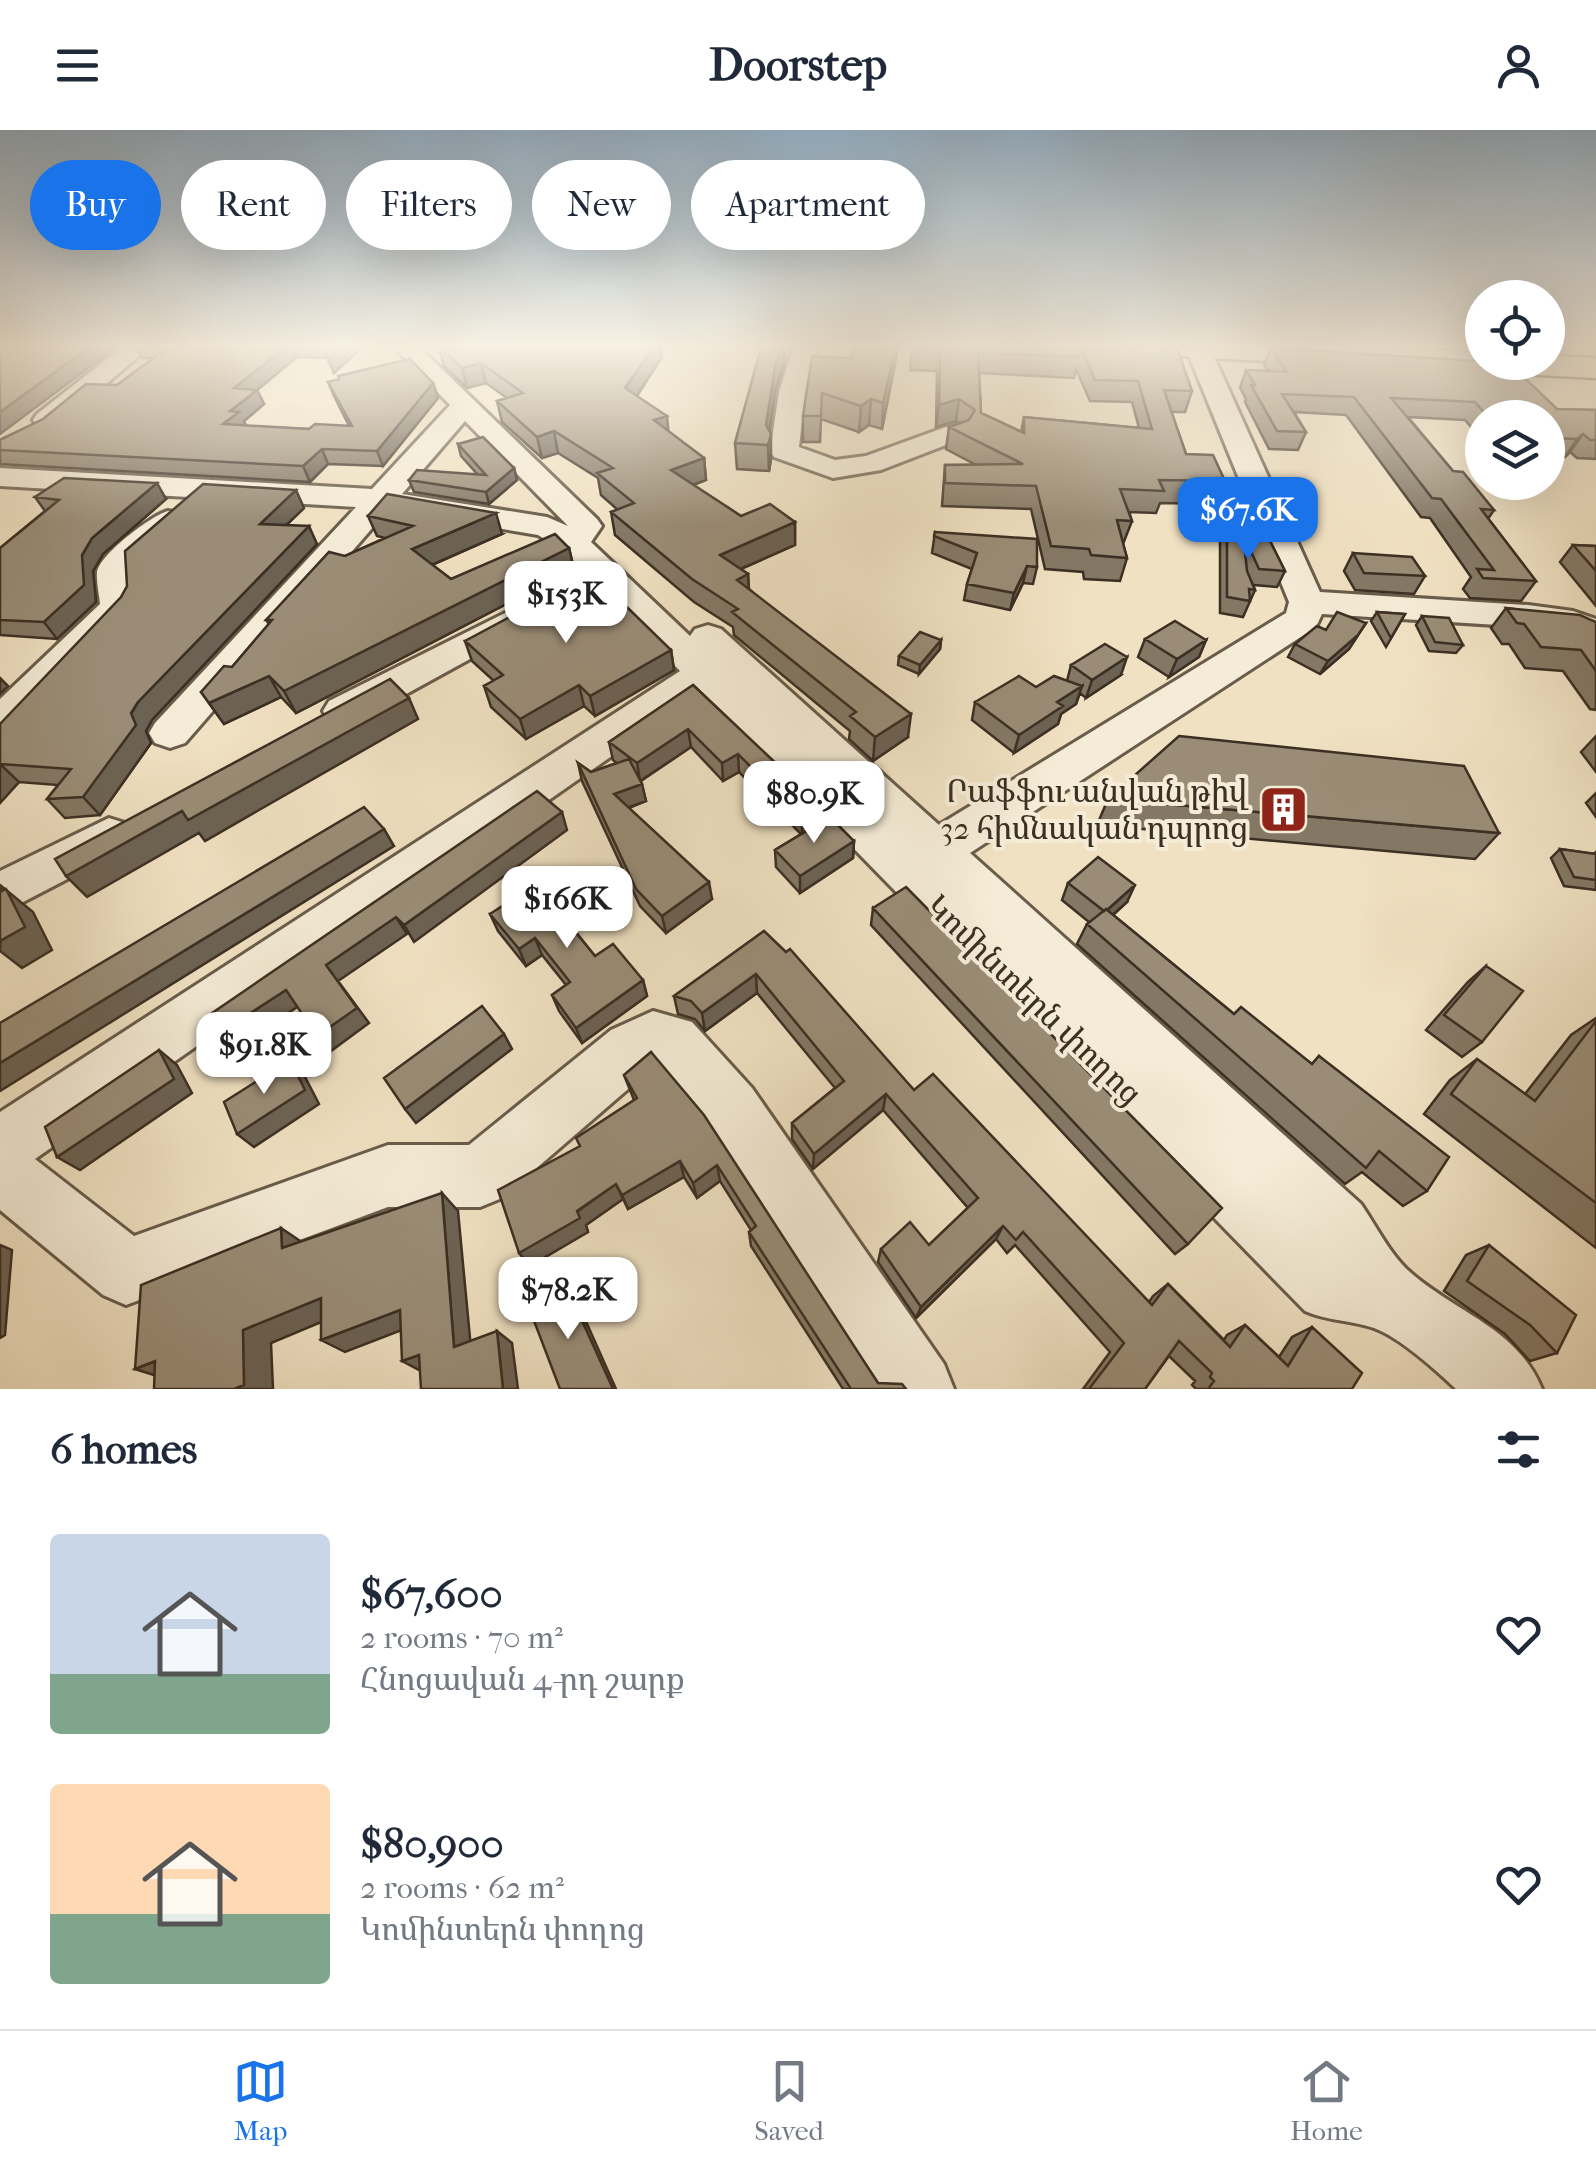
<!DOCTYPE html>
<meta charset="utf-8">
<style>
body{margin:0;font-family:"IM FELL French Canon","Noto Serif Armenian",serif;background:#f2f2f3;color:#1f2937;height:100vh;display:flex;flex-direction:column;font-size:38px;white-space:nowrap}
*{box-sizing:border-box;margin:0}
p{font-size:32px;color:#747a83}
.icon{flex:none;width:55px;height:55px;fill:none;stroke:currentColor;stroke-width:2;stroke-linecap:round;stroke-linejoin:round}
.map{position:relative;height:1259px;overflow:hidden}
.panel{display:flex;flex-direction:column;background:#fff;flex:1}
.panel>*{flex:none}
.banner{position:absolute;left:30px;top:30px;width:1000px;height:90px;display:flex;gap:20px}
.tools{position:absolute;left:1465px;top:150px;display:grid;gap:20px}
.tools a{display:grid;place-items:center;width:100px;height:100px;border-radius:50%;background:#fff;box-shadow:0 10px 40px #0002;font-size:50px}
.price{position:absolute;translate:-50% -85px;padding:0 22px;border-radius:20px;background:#fff;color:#222;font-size:32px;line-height:65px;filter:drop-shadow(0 2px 5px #0008)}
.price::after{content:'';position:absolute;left:50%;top:60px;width:30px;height:22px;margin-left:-15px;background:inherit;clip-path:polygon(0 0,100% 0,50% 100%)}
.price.active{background:#1a73e8;color:#fff}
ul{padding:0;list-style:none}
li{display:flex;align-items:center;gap:30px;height:250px;padding:0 50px}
li span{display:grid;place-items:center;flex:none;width:280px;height:200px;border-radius:10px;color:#555}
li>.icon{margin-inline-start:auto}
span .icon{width:120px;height:120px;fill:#fffc;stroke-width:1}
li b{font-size:42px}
h2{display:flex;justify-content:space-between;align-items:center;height:120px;padding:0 50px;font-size:42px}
.tag{padding:0 35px;border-radius:45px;background:#fff;box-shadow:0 10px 40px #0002;font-size:35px;line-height:90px}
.tag.active{background:#1a73e8;color:#fff}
header{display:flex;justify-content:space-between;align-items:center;height:130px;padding:0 50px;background:#fff;font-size:45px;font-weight:700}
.menu{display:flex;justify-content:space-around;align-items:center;height:140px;border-top:2px solid #e0e1e3;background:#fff;font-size:28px;color:#747a83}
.menu a{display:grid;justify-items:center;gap:5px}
.menu .active{color:#1a73e8}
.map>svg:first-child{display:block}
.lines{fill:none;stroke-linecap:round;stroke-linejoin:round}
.minor-casing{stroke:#695c4b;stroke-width:6}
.highway-casing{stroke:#3c2f23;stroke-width:5}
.minor{fill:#f5ecd7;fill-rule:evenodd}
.highway{fill:#f0e1c2;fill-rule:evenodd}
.wall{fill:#847865;stroke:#3c2f23;stroke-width:2.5;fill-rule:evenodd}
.shaded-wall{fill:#6c6253;stroke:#3c2f23;stroke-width:2.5}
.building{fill:#9a8c76;stroke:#3c2f23;stroke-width:2.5}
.labels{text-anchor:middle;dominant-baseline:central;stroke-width:8;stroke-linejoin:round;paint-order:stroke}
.poi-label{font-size:32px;fill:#3c2f23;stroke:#f5ecd7;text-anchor:end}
.street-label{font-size:32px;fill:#3c2f23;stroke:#f5ecd7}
</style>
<header><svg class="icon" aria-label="menu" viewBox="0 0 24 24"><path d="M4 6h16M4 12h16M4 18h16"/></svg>Doorstep<svg class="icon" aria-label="person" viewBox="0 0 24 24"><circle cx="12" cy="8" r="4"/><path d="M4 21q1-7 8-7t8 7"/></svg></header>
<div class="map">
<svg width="1596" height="1259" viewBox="0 0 1596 1259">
<rect width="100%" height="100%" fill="#f0e1c2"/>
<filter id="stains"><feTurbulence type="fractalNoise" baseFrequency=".002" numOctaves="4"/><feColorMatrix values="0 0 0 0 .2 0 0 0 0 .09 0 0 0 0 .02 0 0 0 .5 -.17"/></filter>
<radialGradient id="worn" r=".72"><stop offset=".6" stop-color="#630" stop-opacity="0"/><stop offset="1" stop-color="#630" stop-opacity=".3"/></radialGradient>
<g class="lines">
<defs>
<path id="minor" d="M121,218H148L57,296H37L33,290L37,284Z
M395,218H420L597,389L602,396L591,412L690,506L695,499L708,495L721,499L939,695L1286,483L1289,472L1186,218H1210L1320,462L1528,475L1573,481L1596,489V516L1564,502L1528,497L1322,484L1316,497L970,723L1361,1074C1376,1096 1391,1126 1411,1143C1457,1183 1518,1199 1542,1259H1456C1436,1240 1399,1207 1374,1198C1351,1190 1327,1191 1305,1181L702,563L35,1029L134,1106L388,1015H469L611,900L653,881L692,892L752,958L944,1234L954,1259H878L710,1000L657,934L502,1068L480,1077H388L126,1175L103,1165L0,1080V982L680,541L562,420L538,405L388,380L185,613L170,618L155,613L149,603L155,593L356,377L0,356V338L372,359L450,275ZM465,291L568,396L547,387L402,364Z
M793,218H817L805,262L799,317L835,330L866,326L954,294L968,302L964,308L881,340L833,348L774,327L770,321L779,262Z
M168,381L179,383L184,390L133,438L136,475L131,483L14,603L0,607V569L100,474C99,464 96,451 97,442C100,424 152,385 168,381Z
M519,476L532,479L537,487L532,495L357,591L343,595L329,591L323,581L329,571Z
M109,688L125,693L132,706L125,719L0,784V741Z"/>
<path id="highway" d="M1175,218H1383L1482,222V232H1548V226L1596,228V248L1190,227L1179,225Z"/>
</defs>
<!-- minor casing -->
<use href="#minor" class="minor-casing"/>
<!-- highway casing -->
<use href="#highway" class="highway-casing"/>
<!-- minor -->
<use href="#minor" class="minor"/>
<!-- highway -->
<use href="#highway" class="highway"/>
</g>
<!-- wall -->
<path class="wall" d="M137,218H361L334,243L327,228L297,227L257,260L264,274L244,291L246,296L309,299L349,296L334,266L328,252L433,253L438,268L383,336L328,334L310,352L0,334V310L117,255L154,228H142Z
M439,218H661L662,227L637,266L669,302L704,328L706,350L693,355L741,386L795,392V415L741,439L748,444L749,459L908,607L873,631L849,609L850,601L734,505L733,497L694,472L615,405L611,382L618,380L601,365L598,348L558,323L542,328L502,292L497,271L507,268L486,253L467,258L444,236Z
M761,218H784V233L775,261L769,301L771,329L769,341L737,339L735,313Z
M898,218L882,299L869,295L859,302L821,289L820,312H803V286L851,228Z
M912,218H1177L1192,261L1185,282H1171L1186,324L1225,351L1216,374L1160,373L1156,383L1129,382L1132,391L1123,414L1127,428L1120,451L1084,449L1083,442L1045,439L1031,379L942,376L945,335H976L946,319L949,297L960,293L956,291L936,297L937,241L910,240ZM1076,239L1090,271L1132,272L1139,298L1024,287L1021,302L981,283L979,243L1074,248Z
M1271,218L1557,279L1596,280V329L1577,328L1570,322L1565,327H1548V288H1482V310L1465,290L1408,287L1453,341L1494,380L1488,389L1536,451L1521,471L1470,468L1463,459L1471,447L1430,388L1421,387L1346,285L1294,282L1306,302L1298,320L1269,319L1245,272L1246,269L1240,258L1246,240L1268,241L1264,235Z
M458,314L514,338L517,350L489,374L414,362L409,350L478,345L461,326Z
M35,367L166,369L103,424L93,441L96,472L57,509L0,505V418L45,381Z
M304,378L286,395L317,414L152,590L146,601L151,613L100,685L65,688L47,669L58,655L19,652L0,673V594Z
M368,386L502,404L432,435L451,449L569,418L574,439L296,583L281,567L224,594L201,562L232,537L269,494L266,490L345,426L385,408L377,406Z
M1227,395L1232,402L1267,405L1285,441L1277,457L1253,455L1255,460L1243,487L1220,483V410Z
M935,402L1037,437L1033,454L1023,453L1010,480L964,470L967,454L972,439L932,423Z
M1573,415L1596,416V476L1560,432Z
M1353,423L1425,446L1414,464L1355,460L1344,441Z
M1506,478L1596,492V580L1590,579L1563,541L1525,538L1509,514H1502L1491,498Z
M1377,482L1405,484L1386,517L1371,491Z
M1422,486L1463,515L1456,523L1429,521L1416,495Z
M1366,493L1349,519L1320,544L1288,527L1295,514L1326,500Z
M1145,509L1206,510L1199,527L1169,547L1138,527Z
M941,510L940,519L919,544L898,535L899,526Z
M465,511L671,520L674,540L595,586L584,576L526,609L491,577L484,556L494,551L472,531Z
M1071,535L1121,545L1086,568L1080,563L1076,574L1061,584L1058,594L1014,623L972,590L975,572L1067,551Z
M693,555L822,677L821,692L854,711L853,728L800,763L776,737L775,720L801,704L739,642L723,651L691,617L641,651L646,671L629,678L712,769L666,803L640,776L582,651L578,633L591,642L617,633L613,630L609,612Z
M1596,606V642L1581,622Z
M1596,663V687L1586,673Z
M1108,669L1499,703L1475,729L1097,695Z
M1560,719L1594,724L1596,722V760L1564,756L1551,728Z
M1068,753L1127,772L1113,785L1234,884L1312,934L1319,926L1427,1061L1403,1076L1362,1042L1345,1054L1077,814L1087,794L1089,792L1062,770Z
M873,778L1188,1114L1175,1124L871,795Z
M578,779L583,796L575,801L595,826L643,850L647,866L582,913L559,881L552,865L566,855L542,825L526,836L498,801L490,784Z
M764,801L914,960L1149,1172L1153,1166L1168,1154L1224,1210L1227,1205L1245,1195L1279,1227L1292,1207L1312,1197L1352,1259H1196L1192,1255L1195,1251L1169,1226L1145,1259H1083L1110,1222L1015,1115L1007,1123L996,1109L916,1188L878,1132L881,1119L929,1115L968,1078L883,980L813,1039L792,1009V993L835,958L757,863L705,901L695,889L678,884L674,866Z
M1486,836L1482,912L1462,927L1426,900L1468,852Z
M1596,888V1118L1424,984L1450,950L1477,929L1525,964L1571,905Z
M651,922L878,1253L906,1259H843L751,1116L749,1102L751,1100L720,1051L697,1068L684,1047L628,1079L623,1069L586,1095L588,1102L530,1136L580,1016L634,970L624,945Z
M1489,1115L1557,1223L1530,1231L1505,1204L1444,1161L1466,1125Z"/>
<!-- shaded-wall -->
<path class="shaded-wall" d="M88,218H115L0,304V282Z
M285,218H293L297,227L241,273L234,258Z
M341,218H361L334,243L329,229Z
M653,218H661L662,227L628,279L625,258Z
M781,218H784V233L775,261L767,315L766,295L775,237Z
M895,218H898L882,299L883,273Z
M481,233L486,253L467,258L462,238Z
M433,253L438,268L383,336L377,321Z
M257,260L264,274L244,291L246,297L223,294L230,281Z
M871,269L869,295L859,302L861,276Z
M959,269L956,291L936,297L939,275Z
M667,286L669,307L654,290Z
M554,301L558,323L542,328L537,307Z
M771,304V329L769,341L768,315Z
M1583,304L1570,322L1565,327L1577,309Z
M322,319L328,334L310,352L303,336Z
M704,328L706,350L674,362L671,340Z
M514,338L517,350L489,374L486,362Z
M157,353L166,369L103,424L93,441L96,472L57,509L44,492L92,408Z
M296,360L304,378L269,412L260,394Z
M496,383L502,404L420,440L412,419Z
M795,392V415L722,447L720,425Z
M309,396L317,414L152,590L146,601L151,613L100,685L83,667L138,572Z
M569,418L574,439L296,583L284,561Z
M1027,436L1023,453L1010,480L1014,463Z
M748,444L749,467L737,450Z
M1358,505L1349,519L1320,544L1328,531Z
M941,510L940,519L919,544L920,535Z
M1206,510L1199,527L1169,547L1177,529Z
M671,520L674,540L595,586L590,566Z
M1127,527L1121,545L1086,568L1092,550Z
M269,546L281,567L224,594L209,573Z
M0,548L8,556L0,564Z
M579,555L584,576L526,609L520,589Z
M1082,556L1076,574L1061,584L1058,594L1014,623L1019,605L1057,572Z
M409,568L418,589L205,711L199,703L87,767L66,746L182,681Z
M911,584L908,607L873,631L875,607Z
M688,599L691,617L640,651L637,633Z
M738,624L739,642L723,651L722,633Z
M0,634L19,652L0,673Z
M642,654L646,671L618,681L614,664Z
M822,677L821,694L802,706V688Z
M562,682L567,700L414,812L404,795Z
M384,699L394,716L0,961V933Z
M854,711L853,728L800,763V746Z
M709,752L712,769L666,803L662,786Z
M0,755L33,782L52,820L22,838L0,821L2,761Z
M1135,755L1127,772L1097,799L1105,782Z
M578,779L583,796L570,805L564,788Z
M396,787L407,804L338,851L369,893L331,921L317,906L326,835Z
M535,808L542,825L526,836L519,819Z
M756,844L757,863L705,901L702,883Z
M643,850L647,866L582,913L576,898Z
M286,860L300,875L239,917L223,901Z
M504,904L512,919L416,993L405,979Z
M159,920L177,935L192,963L80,1040L57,1027Z
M290,930L304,945L319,974L254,1017L237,1004Z
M886,964L883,980L813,1039L814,1024Z
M680,1031L684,1047L628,1079L622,1065Z
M717,1035L720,1051L697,1068L693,1053Z
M616,1054L623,1069L586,1095L588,1102L530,1136L519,1123Z
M442,1063L458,1081L472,1229L454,1217Z
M1003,1096L996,1109L916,1188L921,1177Z
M281,1098L306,1115L282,1118Z
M0,1115L12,1120L5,1205L0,1208Z
M564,1151L572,1160L616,1259H613Z
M321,1168L345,1182L271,1213L273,1259H234L243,1200Z
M400,1180L420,1193L345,1222L321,1210Z
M497,1201L512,1213L518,1259H503Z
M419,1225L423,1242L402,1231Z
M155,1231L170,1250L135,1239Z"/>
<!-- building -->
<path class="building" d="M0,218H88L0,282Z
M167,218H285L234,258L257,260L230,281L239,282L223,294L309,299L315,294L352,296L328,252L339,249L338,246L410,229L433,253L377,321L322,319L303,336L0,320V310L43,289L86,254L117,255Z
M323,218H341L329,229Z
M440,218H653L625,258L667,286L654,290L704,328L671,340L741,386L770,374L795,392L720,425L748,444L737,450L911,584L875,607L850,586L856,582L732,482L738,479L692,449L611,382L634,373L597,343L613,338L554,301L537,307L497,271L523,263L481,233L462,238Z
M761,218H781L775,237L766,295L771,304L768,315L735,313Z
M853,218H895L883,273L871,269L861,276L822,263L821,286H803L812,226L851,228Z
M912,218H1078L1079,227L978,223L981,283L1024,303V287L1152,299L1138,251L1095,250L1081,218H1177L1192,261L1164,260L1186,324L1213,325L1225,351L1159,350L1164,361L1120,359L1132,391L1117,390L1127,428L1091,425L1089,419L1051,416L1036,356L945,353V335L1023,334L949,297L969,290L975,280L959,269L939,275L940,221L912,220Z
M1271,218L1509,233L1557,279L1596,280V310H1590L1583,304L1577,309L1548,308V288H1489L1475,272L1391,268L1453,341L1463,342L1494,380L1481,379L1536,451L1483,448L1477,439L1494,440L1441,369L1432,368L1354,267L1282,264L1306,302L1277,301L1251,255H1255L1246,240L1287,242Z
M483,307L514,338L486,362L409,350L417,340L486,345L458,314Z
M64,348L157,353L92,408L82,425L84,455L44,492L0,490V418L59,370L35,367Z
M203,354L296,360L260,394L309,396L138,572L131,583L136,595L83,667L47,669L71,639L0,634V594L121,467L127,456L125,421Z
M387,364L496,383L412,419L451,449L555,404L569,418L284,561L269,546L209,573L201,562L224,536L232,537L272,490H266L329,422L345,426L413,396L368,386Z
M1227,395L1232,402L1267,405L1285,441L1259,439L1243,404L1247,441L1255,460L1249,459L1250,471L1227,467Z
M935,402L1037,409V437L1027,436L1014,463L967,454L977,423L934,406Z
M1573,415L1596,416V441Z
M1353,423L1412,427L1425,446L1364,443Z
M592,443L671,520L590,566L579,555L520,589L484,556L503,545L465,511Z
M1506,478L1580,485L1596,492V541L1581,520L1541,517L1524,494L1517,493Z
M1337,482L1366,493L1358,505L1328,531L1295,514L1317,496L1326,500Z
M1377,482L1405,484L1391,508Z
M1422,486L1449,488L1463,515L1435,512Z
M1175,491L1206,510L1177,529L1145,509Z
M920,502L941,510L920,535L899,526Z
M1105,514L1127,527L1092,550L1071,535Z
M1019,546L1036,557L1054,546L1082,556L1057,572L1063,576L1019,605L975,572Z
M390,549L409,568L188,690L182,681L66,746L55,729Z
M693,555L822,677L802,688L738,624L722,633L688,599L637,633L609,612Z
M1179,606L1464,636L1499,703L1108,669Z
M629,629L642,654L614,664L709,752L662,786L636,759L578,633L591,642Z
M537,661L562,682L404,795L396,787L326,835L357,878L317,906L286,860L223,901L212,883Z
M364,677L384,699L0,933V893Z
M830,687L854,711L800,746L775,720Z
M1560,719L1596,724V750L1574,747Z
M1098,727L1135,755L1107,780L1106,779L1104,781L1068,753Z
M548,746L578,779L564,788L595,826L613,814L643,850L576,898L552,865L570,852L535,808L519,819L490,784Z
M0,756L2,761L6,759L25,797L0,811Z
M906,757L1222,1078L1188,1114L873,778Z
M1106,779L1234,884L1241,877L1312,934L1319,926L1449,1027L1427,1061L1379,1021L1366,1038L1087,794Z
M764,801L786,822L790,819L914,960L933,944L1152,1175L1168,1154L1230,1217L1245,1195L1288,1236L1312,1197L1362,1243L1352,1259H1208L1214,1251L1210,1247L1212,1243L1179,1211L1145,1259H1089L1124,1213L1023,1102L1016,1110L1003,1096L921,1177L881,1119L910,1092L929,1115L978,1068L886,964L814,1024L792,993L844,951L756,844L702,883L691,871L674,866Z
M1486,836L1523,861L1482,912L1444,885Z
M482,876L504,904L405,979L384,948Z
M1596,891V1073L1451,964L1477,929L1535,971Z
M159,920L174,949L57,1027L45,997Z
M651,922L704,985L878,1253L902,1254L906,1259H851L749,1102L756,1096L717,1035L693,1053L680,1031L622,1065L616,1054L577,1081L580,1088L519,1123L498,1060L580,1016L576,1008L637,968L624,945Z
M290,930L305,960L237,1004L224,972Z
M442,1063L454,1217L497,1201L503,1259H421L419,1225L402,1231L400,1180L321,1210V1168L243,1200L244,1255L234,1259H154L155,1231L135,1239L141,1155L281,1098L282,1118Z
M1489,1115L1576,1185L1557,1223L1530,1195L1467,1151Z
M564,1151L613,1259H560L528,1175Z"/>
<!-- sky -->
<linearGradient id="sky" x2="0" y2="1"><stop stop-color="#93aec3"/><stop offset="0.55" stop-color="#f8f2e4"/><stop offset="1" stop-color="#f8f2e4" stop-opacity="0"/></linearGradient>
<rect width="1596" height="394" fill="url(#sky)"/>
<!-- icons -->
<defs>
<symbol id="building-square" viewBox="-11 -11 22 22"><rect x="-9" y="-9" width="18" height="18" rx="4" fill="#8f2418" stroke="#f5ecd7"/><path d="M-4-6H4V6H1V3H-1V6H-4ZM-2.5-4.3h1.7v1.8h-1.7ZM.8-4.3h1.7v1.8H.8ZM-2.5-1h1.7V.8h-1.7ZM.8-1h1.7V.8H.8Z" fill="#fff"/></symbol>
</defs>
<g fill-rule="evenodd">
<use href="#building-square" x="1256" y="652" width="55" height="55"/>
</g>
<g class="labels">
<!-- poi labels -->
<g class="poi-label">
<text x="1248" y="661">Րաֆֆու անվան թիվ<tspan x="1248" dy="37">32 հիմնական դպրոց</tspan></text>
</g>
<!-- street labels -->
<g class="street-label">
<text transform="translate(1034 870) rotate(44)">Կոմինտերն փողոց</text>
</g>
</g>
<rect width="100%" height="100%" filter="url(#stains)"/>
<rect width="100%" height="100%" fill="url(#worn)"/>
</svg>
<div class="tools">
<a><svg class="icon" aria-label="locate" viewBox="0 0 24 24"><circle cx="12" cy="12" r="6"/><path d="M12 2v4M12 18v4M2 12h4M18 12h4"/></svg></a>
<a><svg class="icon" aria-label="layers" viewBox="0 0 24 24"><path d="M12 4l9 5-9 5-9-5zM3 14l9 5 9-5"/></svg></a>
</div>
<b class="price active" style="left:1248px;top:432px">$67.6K</b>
<b class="price" style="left:566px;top:516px">$153K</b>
<b class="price" style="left:814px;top:716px">$80.9K</b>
<b class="price" style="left:567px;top:821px">$166K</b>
<b class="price" style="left:264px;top:967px">$91.8K</b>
<b class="price" style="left:568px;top:1212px">$78.2K</b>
<div class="banner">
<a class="tag active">Buy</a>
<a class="tag">Rent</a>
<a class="tag">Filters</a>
<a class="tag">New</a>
<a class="tag">Apartment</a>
</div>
</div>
<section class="panel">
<h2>6 homes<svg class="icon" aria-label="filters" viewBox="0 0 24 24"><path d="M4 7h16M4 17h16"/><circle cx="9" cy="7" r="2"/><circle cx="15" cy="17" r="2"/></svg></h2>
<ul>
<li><span style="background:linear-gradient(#c9d6e8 70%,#7fa58c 0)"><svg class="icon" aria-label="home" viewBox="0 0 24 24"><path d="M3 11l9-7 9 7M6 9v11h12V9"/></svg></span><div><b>$67,600</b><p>2 rooms · 70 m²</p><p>Հնոցավան 4-րդ շարք</p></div><svg class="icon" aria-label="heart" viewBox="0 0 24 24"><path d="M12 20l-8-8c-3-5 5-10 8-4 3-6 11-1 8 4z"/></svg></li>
<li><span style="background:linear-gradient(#ffd9b3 65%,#7fa58c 0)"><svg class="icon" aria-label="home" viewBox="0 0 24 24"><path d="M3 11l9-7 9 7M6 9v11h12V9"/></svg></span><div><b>$80,900</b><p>2 rooms · 62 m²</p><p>Կոմինտերն փողոց</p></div><svg class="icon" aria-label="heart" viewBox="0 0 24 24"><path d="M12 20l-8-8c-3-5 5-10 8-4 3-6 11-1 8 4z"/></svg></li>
</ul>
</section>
<nav class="menu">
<a class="active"><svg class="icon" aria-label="map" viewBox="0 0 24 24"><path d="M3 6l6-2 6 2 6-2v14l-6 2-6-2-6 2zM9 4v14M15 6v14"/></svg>Map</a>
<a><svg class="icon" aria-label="saved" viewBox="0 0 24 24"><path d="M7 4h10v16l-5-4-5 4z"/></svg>Saved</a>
<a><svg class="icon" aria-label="home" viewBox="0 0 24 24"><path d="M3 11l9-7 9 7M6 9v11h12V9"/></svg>Home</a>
</nav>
